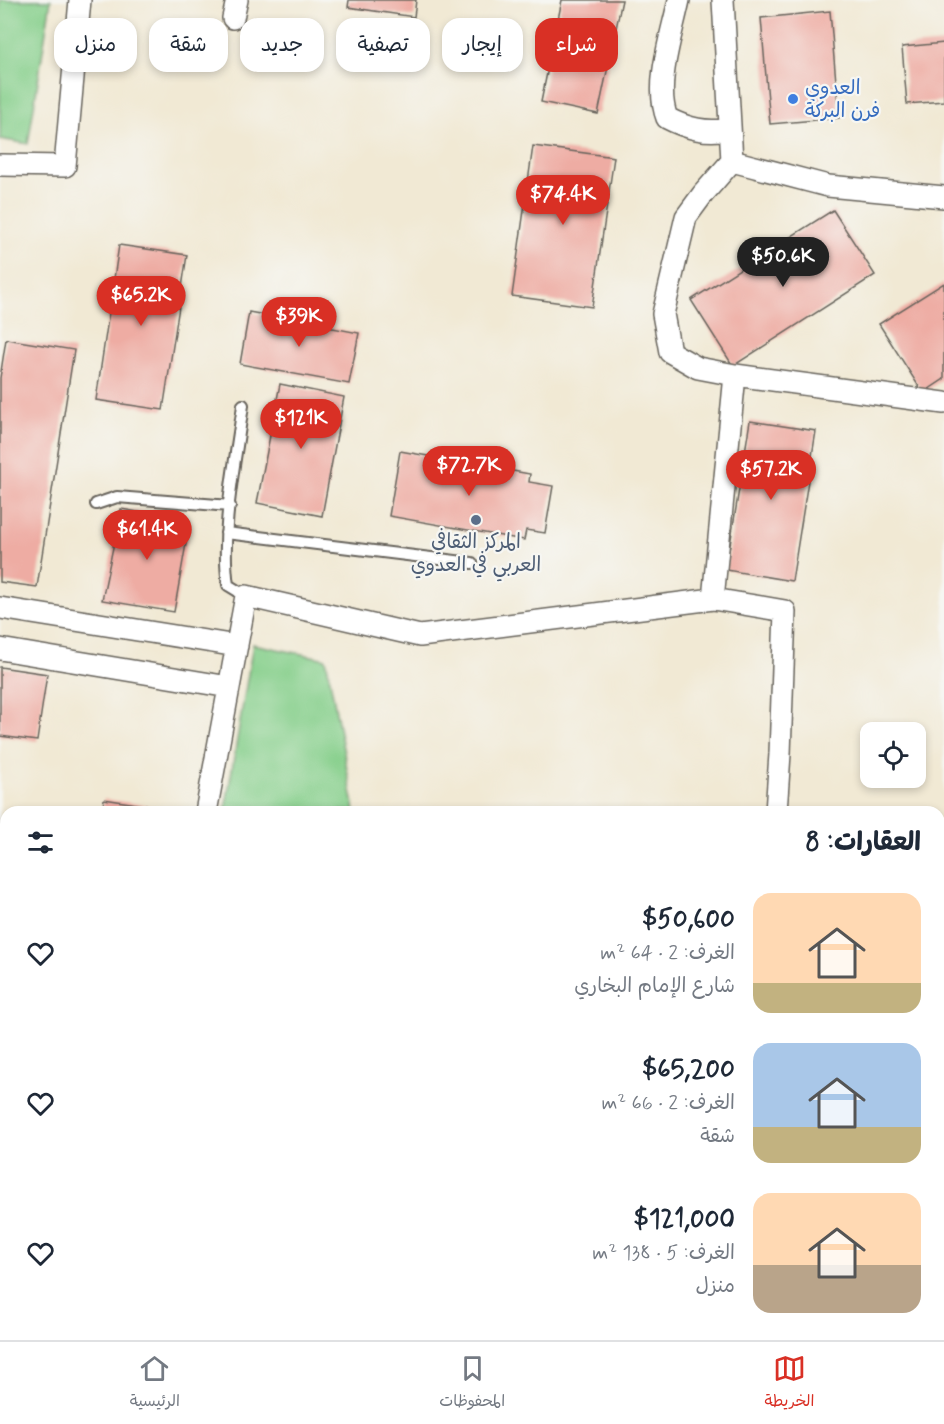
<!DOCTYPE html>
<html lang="ar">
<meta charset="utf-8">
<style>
body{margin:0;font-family:Mynerve,"Playpen Sans Arabic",sans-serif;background:#f2f2f3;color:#1f2937;direction:rtl;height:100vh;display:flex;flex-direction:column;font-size:22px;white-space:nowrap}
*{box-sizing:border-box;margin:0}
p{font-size:20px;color:#747a83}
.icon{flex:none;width:33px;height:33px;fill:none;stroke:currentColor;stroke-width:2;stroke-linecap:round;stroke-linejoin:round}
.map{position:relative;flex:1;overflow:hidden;direction:ltr}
.drawer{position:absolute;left:0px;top:806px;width:945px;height:536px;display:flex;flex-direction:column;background:#fff;border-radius:18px 18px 0 0;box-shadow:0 3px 9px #0003;direction:rtl}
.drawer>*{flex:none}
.guide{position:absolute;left:18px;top:18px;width:600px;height:54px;direction:rtl;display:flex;gap:12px}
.buttons{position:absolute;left:860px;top:722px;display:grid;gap:12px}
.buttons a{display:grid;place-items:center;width:66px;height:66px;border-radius:12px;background:#fff;box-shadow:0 3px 9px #0003;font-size:30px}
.price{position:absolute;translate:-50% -51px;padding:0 14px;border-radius:21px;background:#d93025;color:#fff;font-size:20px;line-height:39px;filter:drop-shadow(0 2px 3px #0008)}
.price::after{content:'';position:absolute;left:50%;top:36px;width:18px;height:14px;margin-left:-9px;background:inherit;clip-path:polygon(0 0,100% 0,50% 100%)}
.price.current{background:#222;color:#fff}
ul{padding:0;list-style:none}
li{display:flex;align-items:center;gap:18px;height:150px;padding:0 24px}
li span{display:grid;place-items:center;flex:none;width:168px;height:120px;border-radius:18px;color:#555}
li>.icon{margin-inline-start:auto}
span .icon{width:72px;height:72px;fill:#fffc;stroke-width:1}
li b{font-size:26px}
h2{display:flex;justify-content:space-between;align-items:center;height:72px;padding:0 24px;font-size:26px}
.tag{padding:0 21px;border-radius:18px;background:#fff;box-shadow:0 3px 9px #0003;font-size:21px;line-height:54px}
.tag.current{background:#d93025;color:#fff}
.tab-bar{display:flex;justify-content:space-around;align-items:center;height:84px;border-top:2px solid #e0e1e3;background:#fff;font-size:16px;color:#747a83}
.tab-bar a{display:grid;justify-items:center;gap:3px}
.tab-bar .current{color:#d93025}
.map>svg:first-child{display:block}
.green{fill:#86cf8b;stroke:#517654;stroke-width:1.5}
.building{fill:#eeaca3}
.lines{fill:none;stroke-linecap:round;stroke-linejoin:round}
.service-casing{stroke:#67645c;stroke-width:14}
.minor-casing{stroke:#67645c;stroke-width:24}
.service{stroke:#fff;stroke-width:10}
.minor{stroke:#fff;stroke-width:21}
.shop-dot{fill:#3f7fe0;stroke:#f6f6f2;stroke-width:2}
.service-dot{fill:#5c6f8a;stroke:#f6f6f2;stroke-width:2}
.labels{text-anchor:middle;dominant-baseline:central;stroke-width:4.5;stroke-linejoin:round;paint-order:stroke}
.shop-label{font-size:20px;fill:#366cbe;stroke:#f6f6f2;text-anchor:start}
.service-label{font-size:20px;fill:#4e5e75;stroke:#f6f6f2}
</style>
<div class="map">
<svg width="944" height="1340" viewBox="0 0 944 1340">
<rect width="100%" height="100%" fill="#f6f6f2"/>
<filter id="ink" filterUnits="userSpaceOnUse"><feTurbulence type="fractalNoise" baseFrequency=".0167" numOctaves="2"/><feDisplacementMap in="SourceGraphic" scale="12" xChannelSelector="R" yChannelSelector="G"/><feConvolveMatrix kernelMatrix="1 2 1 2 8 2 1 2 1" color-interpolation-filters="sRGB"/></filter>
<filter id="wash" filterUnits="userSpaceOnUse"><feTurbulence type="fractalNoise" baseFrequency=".008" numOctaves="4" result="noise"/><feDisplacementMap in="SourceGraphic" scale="24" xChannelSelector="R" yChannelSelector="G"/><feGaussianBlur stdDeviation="1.35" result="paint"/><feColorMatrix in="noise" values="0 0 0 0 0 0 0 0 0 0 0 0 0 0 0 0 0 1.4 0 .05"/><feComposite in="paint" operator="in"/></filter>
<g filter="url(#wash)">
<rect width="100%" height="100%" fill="#f1e9d4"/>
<!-- green -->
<path class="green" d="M0,0H51L28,144L0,139Z
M253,644L326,659L355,811H225Z
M428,1335H656L655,1340H427Z
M673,1335H764L792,1340H672Z"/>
<g id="blocks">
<!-- building -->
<path class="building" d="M349,0H416L414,17L348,7Z
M562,0H622L598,114L541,102Z
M830,11L839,118L770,124L761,18Z
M944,43V101L907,104L902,47Z
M533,146L614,157L592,307L512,296Z
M833,210L875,275L733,366L691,300Z
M119,245L187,255L163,410L96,400Z
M944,283V379L923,393L879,324Z
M249,312L359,333L349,384L240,364Z
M6,339L74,350L37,587L0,582V378Z
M280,384L344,397L322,516L257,503Z
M750,421L816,431L792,581L726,570Z
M400,451L530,474L529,482L553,486L545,533L526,530L524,540L389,516Z
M121,509L190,521L174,612L102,600Z
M0,667L47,674L37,741L0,736Z
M104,799L175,810V812H102Z
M939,1103L944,1104V1201L939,1200Z
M0,1187L6,1188V1256L0,1255Z
M939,1239L944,1240V1302L939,1301Z
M272,1335H423V1340H271Z"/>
</g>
</g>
<g filter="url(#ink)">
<use href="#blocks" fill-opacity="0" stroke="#67645c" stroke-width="1.5"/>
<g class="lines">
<defs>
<path id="service" d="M243,405C236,460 220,530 228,585L246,596
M96,504L117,497L230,506
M226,533L472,563"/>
<path id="minor" d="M679,0C672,34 654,85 667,118C688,129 706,133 729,129
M723,0L732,161
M233,18L237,0
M732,161L703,194L686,217L663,314L670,352L698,368L735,375L944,403
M732,161L828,186L944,197
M0,165L65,166L80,0
M713,599L735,375
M0,608L237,646
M0,649L229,687
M206,812L246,596L420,636L713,599L785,611L780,754L776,812
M939,914L944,915
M0,918L6,920
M939,1086L944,1087
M0,1098L6,1095
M939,1221H944
M871,1335L902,1340
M197,1340L199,1335
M233,1340L234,1335
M450,1340L451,1335"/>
</defs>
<!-- service casing -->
<use href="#service" class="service-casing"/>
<!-- minor casing -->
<use href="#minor" class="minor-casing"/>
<!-- service -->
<use href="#service" class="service"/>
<!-- minor -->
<use href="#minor" class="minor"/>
</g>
</g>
<!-- markers -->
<circle class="shop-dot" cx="793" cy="99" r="6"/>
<circle class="service-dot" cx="476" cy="520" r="6"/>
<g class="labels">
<!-- shop labels -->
<g class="shop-label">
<text x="805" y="88">العدوي<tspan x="805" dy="23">فرن البركة</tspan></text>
</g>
<!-- service labels -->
<g class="service-label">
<text x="476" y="542">المركز الثقافي<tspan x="476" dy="23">العربي في العدوي</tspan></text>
</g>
</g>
</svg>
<div class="buttons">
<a><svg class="icon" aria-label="locate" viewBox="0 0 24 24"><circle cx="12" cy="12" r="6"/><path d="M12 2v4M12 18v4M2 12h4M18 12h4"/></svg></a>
</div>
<b class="price" style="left:563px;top:226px">$74.4K</b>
<b class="price current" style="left:783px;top:288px">$50.6K</b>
<b class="price" style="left:141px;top:327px">$65.2K</b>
<b class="price" style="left:299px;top:348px">$39K</b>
<b class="price" style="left:301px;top:450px">$121K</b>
<b class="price" style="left:469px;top:497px">$72.7K</b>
<b class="price" style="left:771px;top:501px">$57.2K</b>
<b class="price" style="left:147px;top:561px">$61.4K</b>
<div class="guide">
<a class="tag current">شراء</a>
<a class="tag">إيجار</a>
<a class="tag">تصفية</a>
<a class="tag">جديد</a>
<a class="tag">شقة</a>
<a class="tag">منزل</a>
</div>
<section class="drawer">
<h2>العقارات: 8<svg class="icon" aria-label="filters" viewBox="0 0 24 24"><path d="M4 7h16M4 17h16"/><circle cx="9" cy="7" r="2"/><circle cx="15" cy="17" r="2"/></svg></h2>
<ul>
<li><span style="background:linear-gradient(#ffd9b3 75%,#c2b280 0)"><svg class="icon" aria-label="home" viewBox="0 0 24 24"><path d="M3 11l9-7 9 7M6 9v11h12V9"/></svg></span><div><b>$50,600</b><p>الغرف: 2 · 64 m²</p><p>شارع الإمام البخاري</p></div><svg class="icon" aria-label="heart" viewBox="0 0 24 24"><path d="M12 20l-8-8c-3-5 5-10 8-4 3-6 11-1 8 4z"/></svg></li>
<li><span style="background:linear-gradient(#a9c7e8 70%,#c2b280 0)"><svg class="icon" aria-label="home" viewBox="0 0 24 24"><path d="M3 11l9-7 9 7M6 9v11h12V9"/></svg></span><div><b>$65,200</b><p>الغرف: 2 · 66 m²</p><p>شقة</p></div><svg class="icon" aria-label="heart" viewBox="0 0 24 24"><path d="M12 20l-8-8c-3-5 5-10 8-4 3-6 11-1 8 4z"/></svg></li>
<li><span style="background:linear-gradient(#ffd9b3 60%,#b9a48a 0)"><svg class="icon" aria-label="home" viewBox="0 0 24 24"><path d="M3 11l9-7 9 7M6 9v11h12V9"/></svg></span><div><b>$121,000</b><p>الغرف: 5 · 138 m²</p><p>منزل</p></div><svg class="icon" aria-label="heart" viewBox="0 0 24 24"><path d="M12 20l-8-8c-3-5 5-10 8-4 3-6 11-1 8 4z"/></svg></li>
</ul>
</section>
</div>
<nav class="tab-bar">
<a class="current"><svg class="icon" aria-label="map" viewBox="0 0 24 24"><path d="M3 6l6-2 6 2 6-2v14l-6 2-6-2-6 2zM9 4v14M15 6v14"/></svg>الخريطة</a>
<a><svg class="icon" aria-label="saved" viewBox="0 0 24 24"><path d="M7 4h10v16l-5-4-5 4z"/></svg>المحفوظات</a>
<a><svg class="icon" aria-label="home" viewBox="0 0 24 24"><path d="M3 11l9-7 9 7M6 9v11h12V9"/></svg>الرئيسية</a>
</nav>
